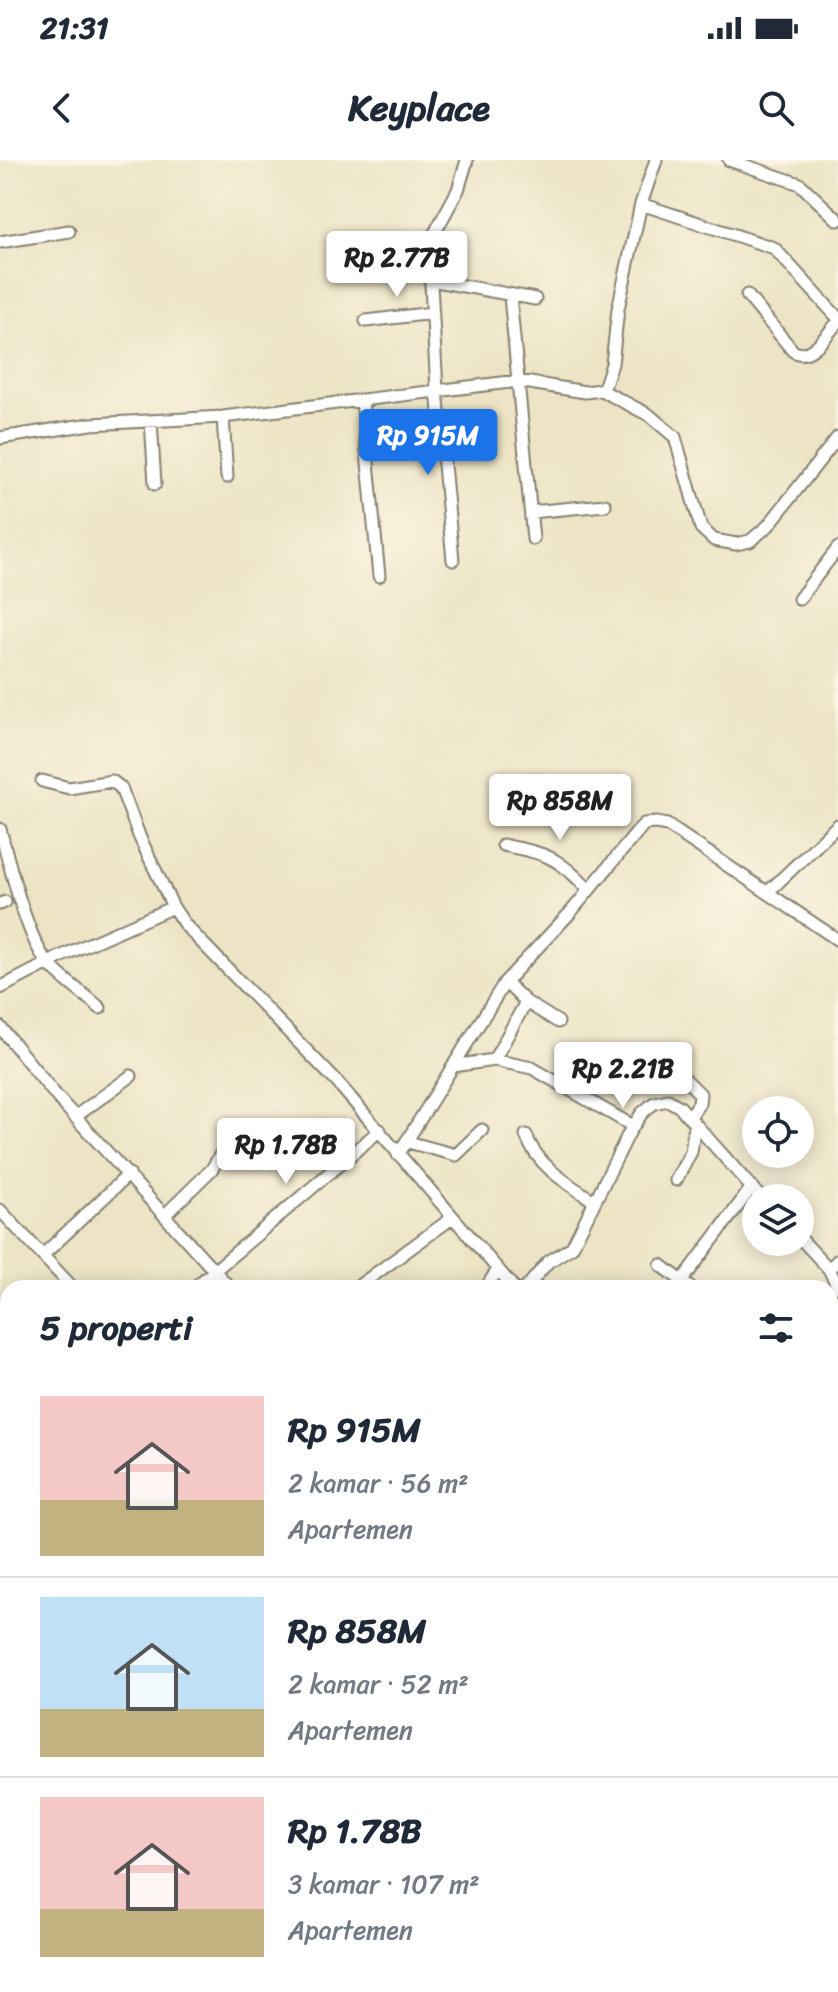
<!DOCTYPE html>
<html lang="id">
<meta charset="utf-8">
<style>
body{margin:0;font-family:Sriracha,sans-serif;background:#f2f2f3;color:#1f2937;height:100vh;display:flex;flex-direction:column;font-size:30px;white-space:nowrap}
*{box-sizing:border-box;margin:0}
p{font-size:26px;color:#747a83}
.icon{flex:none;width:44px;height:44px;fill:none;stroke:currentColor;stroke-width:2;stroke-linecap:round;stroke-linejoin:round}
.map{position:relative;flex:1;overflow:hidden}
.side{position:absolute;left:0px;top:1120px;width:838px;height:712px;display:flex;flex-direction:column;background:#fff;border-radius:24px 24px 0 0;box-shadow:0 4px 20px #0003}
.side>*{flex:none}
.tools{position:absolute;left:742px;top:936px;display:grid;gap:16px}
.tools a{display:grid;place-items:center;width:72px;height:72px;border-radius:50%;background:#fff;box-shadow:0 4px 20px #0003;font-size:40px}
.price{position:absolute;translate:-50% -68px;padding:0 18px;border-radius:8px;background:#fff;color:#222;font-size:26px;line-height:52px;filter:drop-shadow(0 2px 4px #0008)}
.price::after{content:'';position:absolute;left:50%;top:48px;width:24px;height:18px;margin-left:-12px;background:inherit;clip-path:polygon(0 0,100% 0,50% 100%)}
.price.current{background:#1a73e8;color:#fff}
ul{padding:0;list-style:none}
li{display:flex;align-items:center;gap:24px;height:200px;padding:0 40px}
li+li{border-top:2px solid #e0e1e3}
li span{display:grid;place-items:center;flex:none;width:224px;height:160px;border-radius:0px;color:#555}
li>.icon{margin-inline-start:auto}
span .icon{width:96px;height:96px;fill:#fffc;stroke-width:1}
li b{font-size:34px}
h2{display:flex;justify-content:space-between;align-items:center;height:96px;padding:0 40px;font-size:34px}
.status{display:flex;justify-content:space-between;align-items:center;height:56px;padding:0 40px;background:#fff;direction:ltr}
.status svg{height:22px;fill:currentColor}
header{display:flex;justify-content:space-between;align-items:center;height:104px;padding:0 40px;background:#fff;font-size:36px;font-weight:700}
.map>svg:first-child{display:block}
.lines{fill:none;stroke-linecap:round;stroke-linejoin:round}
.street-casing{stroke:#848070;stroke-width:15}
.secondary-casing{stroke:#848070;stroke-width:20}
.street{stroke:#fff;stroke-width:11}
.secondary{stroke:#f6e9c3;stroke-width:16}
</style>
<div class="status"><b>21:31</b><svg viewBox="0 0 49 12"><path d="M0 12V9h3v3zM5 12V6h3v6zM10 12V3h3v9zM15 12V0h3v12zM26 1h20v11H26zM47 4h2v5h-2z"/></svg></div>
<header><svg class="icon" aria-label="back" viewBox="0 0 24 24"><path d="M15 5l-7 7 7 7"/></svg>Keyplace<svg class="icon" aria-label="search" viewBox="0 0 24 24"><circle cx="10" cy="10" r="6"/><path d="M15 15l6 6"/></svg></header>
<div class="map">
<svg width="838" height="1832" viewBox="0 0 838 1832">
<rect width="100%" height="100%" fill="#fcf5e5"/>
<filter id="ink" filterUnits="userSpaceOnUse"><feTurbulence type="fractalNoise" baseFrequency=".0125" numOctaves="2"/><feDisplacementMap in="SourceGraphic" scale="16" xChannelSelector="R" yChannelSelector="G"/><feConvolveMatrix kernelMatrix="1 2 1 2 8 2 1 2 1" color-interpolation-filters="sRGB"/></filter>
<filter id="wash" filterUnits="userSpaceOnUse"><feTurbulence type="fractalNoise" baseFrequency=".006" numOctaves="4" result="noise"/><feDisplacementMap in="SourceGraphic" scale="32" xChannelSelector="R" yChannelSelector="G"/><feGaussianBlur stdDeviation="1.8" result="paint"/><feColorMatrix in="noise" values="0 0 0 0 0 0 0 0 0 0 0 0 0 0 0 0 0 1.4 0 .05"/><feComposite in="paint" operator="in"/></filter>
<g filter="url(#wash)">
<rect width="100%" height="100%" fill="#ece4c4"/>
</g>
<g filter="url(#ink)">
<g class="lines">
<defs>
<path id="street" d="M729,0L800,24L838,60
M641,44L774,88L838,158
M0,82L69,71
M431,120L535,139
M747,135L793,191C810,202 827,174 838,162
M510,136L533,379
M366,161L433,153
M601,230L649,255L675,277L701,368L714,380L736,384L750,381L768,366L838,277
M362,240L379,416
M223,257L227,317
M151,261L155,324
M0,278L91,264L223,257L518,221L585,232L601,230L605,225L612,204L618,149L641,44L656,0
M531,352L605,345
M453,400L437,230L429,89L431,80L458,30L467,0
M799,439L838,388
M42,621L69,628L112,621L121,628L140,678L173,747L185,765L337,922L514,1128
M0,669C9,702 27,779 48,803C62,820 84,833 100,848
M503,685C547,694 557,696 589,730
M768,732L838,665
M0,744L5,742
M0,828L64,795L173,747
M526,842L558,862
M0,867L58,938L230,1128
M494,900L532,908L633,966
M668,902L700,934L699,943L690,957
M453,906L494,900L526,842L505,822
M76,956L131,916
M526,975C537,1006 568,1024 594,1041
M408,982L456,995L482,970
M398,995L505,822L570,753L644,664L656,663L667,665L838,780
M676,1020L691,992L695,964
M0,1050L73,1128
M166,1054L212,1009L235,970
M800,1078L829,1109
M44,1094L129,1014
M838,1100L829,1109L838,1127
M661,1105L691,1128
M682,1121L752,1027
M194,1128L380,970
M356,1128L452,1058
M486,1128L498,1109
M526,1128L548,1102L572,1087L630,971L642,953L654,943L668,940L680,947L761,1038
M830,1155L838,1146
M0,1186L8,1194
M830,1366L838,1359
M830,1449L838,1458
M0,1639L8,1638
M0,1693L8,1705
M203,1832L215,1824"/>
<path id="secondary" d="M0,1264L8,1262
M566,1824L573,1832"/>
</defs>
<!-- street casing -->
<use href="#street" class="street-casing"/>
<!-- secondary casing -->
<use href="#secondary" class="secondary-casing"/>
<!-- street -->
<use href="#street" class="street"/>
<!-- secondary -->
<use href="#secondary" class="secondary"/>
</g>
</g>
</svg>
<div class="tools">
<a><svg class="icon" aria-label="locate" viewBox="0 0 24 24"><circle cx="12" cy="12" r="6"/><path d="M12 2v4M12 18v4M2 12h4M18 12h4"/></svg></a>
<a><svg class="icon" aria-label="layers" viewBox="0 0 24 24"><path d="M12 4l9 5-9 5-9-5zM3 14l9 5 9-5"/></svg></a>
</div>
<b class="price" style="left:397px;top:139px">Rp 2.77B</b>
<b class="price current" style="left:428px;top:317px">Rp 915M</b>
<b class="price" style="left:560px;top:682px">Rp 858M</b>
<b class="price" style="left:623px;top:950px">Rp 2.21B</b>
<b class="price" style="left:286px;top:1026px">Rp 1.78B</b>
<section class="side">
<h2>5 properti<svg class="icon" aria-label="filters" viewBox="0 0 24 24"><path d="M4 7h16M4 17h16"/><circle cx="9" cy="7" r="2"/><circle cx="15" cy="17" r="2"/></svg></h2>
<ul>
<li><span style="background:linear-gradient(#f6c9c9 65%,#c2b280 0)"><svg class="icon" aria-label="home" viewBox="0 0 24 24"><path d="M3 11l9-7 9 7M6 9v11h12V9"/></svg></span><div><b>Rp 915M</b><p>2 kamar · 56 m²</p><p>Apartemen</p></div></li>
<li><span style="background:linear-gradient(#bfe0f5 70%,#c2b280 0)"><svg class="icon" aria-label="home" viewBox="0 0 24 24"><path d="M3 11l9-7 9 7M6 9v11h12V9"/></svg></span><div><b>Rp 858M</b><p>2 kamar · 52 m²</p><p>Apartemen</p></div></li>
<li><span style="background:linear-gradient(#f6c9c9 70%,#c2b280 0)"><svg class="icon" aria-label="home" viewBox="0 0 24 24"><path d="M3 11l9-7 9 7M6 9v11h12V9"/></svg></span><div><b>Rp 1.78B</b><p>3 kamar · 107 m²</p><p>Apartemen</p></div></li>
</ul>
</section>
</div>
